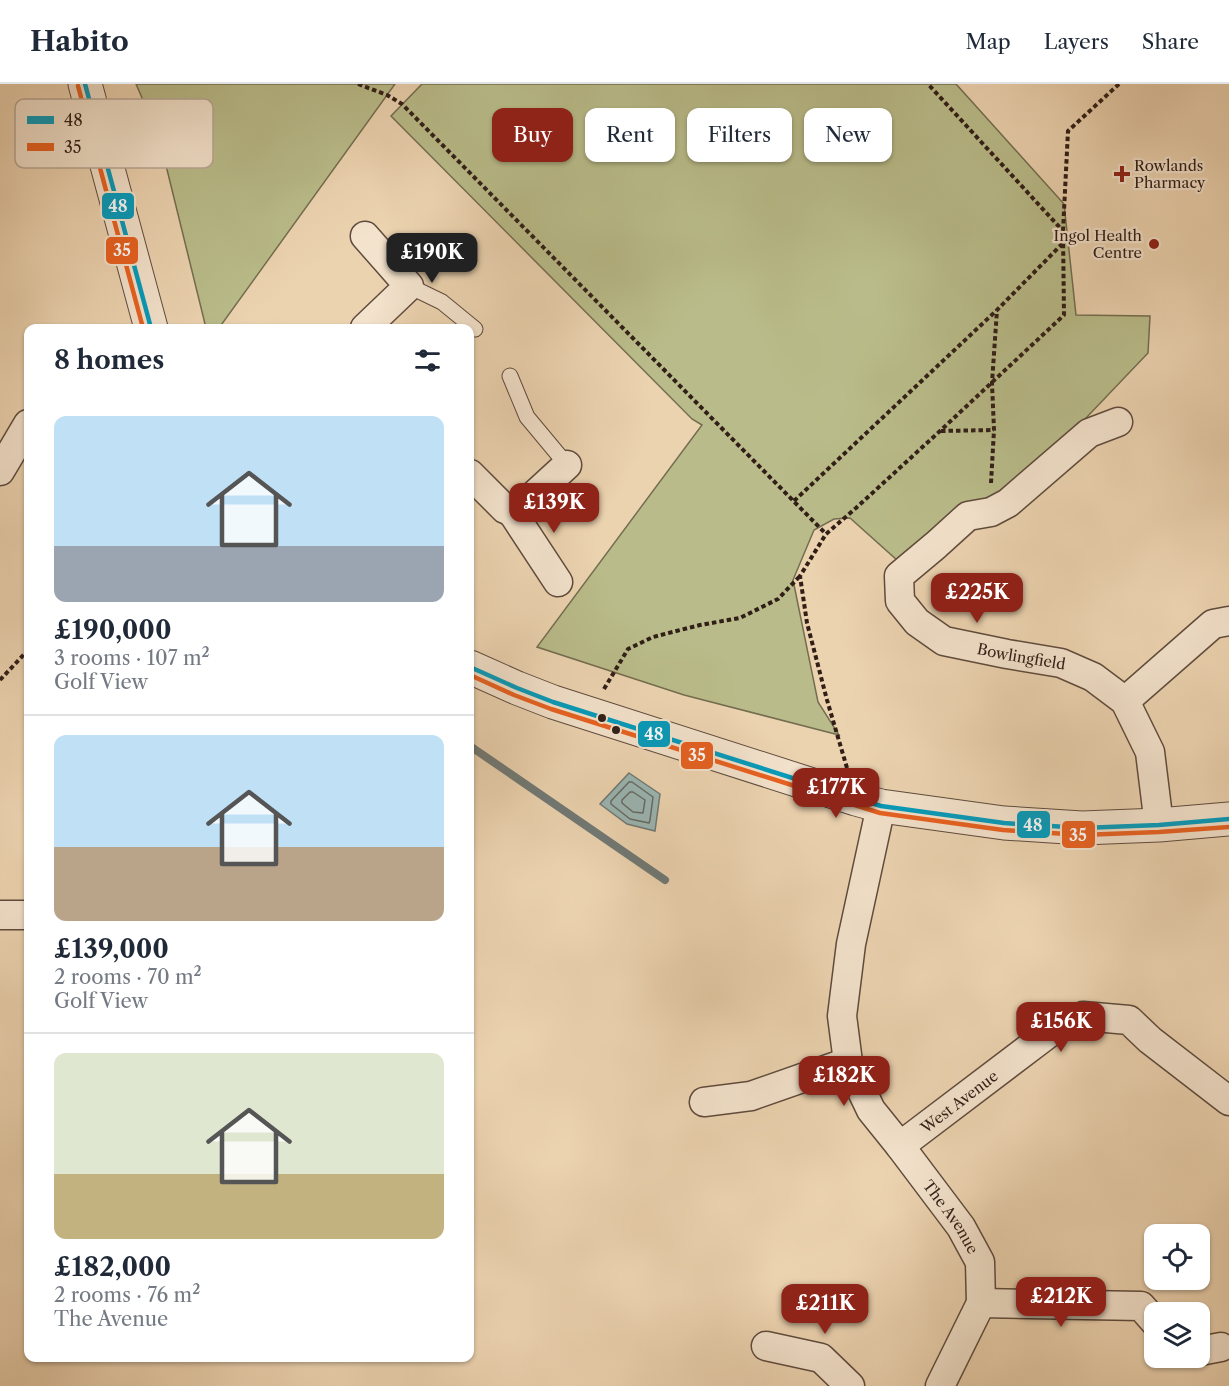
<!DOCTYPE html>
<meta charset="utf-8">
<style>
body{margin:0;font-family:"Libre Caslon Text",serif;background:#f6f6f7;color:#1f2937;height:100vh;display:flex;flex-direction:column;font-size:22px;white-space:nowrap}
*{box-sizing:border-box;margin:0}
p{font-size:20px;color:#747a83}
.icon{flex:none;width:33px;height:33px;fill:none;stroke:currentColor;stroke-width:2;stroke-linecap:round;stroke-linejoin:round}
.map{position:relative;flex:1;overflow:hidden}
.side{position:absolute;left:24px;top:240px;width:450px;height:1038px;display:flex;flex-direction:column;background:#fff;border-radius:12px;box-shadow:0 2px 4px #0004}
.side>*{flex:none}
.banner{position:absolute;left:492px;top:24px;width:570px;height:54px;display:flex;gap:12px}
.controls{position:absolute;left:1144px;top:1140px;display:grid;gap:12px}
.controls a{display:grid;place-items:center;width:66px;height:66px;border-radius:12px;background:#fff;box-shadow:0 2px 4px #0004;font-size:30px}
.price{position:absolute;translate:-50% -51px;padding:0 14px;border-radius:12px;background:#8f2418;color:#fff;font-size:20px;line-height:39px;filter:drop-shadow(0 2px 3px #0008)}
.price::after{content:'';position:absolute;left:50%;top:36px;width:18px;height:14px;margin-left:-9px;background:inherit;clip-path:polygon(0 0,100% 0,50% 100%)}
.price.on{background:#222;color:#fff}
ul{padding:0;list-style:none}
li{display:grid;align-content:center;gap:12px;height:318px;padding:0 30px}
li+li{border-top:2px solid #e0e1e3}
li span{display:grid;place-items:center;height:186px;border-radius:12px;color:#555}
li>.icon{margin-inline-start:auto}
span .icon{width:108px;height:108px;fill:#fffc;stroke-width:1}
li b{font-size:26px}
h2{display:flex;justify-content:space-between;align-items:center;height:72px;padding:0 30px;font-size:26px}
.pill{padding:0 21px;border-radius:12px;background:#fff;box-shadow:0 2px 4px #0004;font-size:21px;line-height:54px}
.pill.on{background:#8f2418;color:#fff}
header{display:flex;align-items:center;gap:36px;box-sizing:border-box;height:84px;padding:0 30px;background:#fff;border-bottom:2px solid #e0e1e3}
header strong{font-size:28px}
nav{display:flex;gap:33px;margin-inline-start:auto;font-size:21px}
.map>svg:first-child{display:block}
.green{fill:#b9bc8a;stroke:#746d50;stroke-width:1.5}
.water{fill:#9ab6b3;stroke:#707975;stroke-width:1.5}
.lines{fill:none;stroke-linecap:round;stroke-linejoin:round}
.shore{stroke:#656a65;stroke-width:1.5}
.stream{stroke:#707975;stroke-width:8}
.service-casing{stroke:#5f4b3d;stroke-width:17}
.minor-casing{stroke:#5f4b3d;stroke-width:31}
.tertiary-casing{stroke:#5f4b3d;stroke-width:35}
.path{stroke:#301e17;stroke-width:4;stroke-dasharray:4.5 3;stroke-linecap:butt}
.service{stroke:#f3e2cc;stroke-width:15}
.minor{stroke:#f3e2cc;stroke-width:28}
.tertiary{stroke:#f3e2cc;stroke-width:33}
.bus-1-casing{stroke:#f3e2cc;stroke-width:9}
.bus-2-casing{stroke:#f3e2cc;stroke-width:9}
.bus-1{stroke:#059bbc;stroke-width:4.5}
.bus-2{stroke:#e86121;stroke-width:4.5}
.poi-dot{fill:#8f2418;stroke:#f3e2cc;stroke-width:2}
.bus-dot{fill:#301e17;stroke:#f3e2cc;stroke-width:2}
.labels{text-anchor:middle;dominant-baseline:central;stroke-width:4.5;stroke-linejoin:round;paint-order:stroke}
.poi-label{font-size:15px;fill:#301e17;stroke:#f3e2cc;text-anchor:start}
.street-label{font-size:15px;fill:#301e17;stroke:#f3e2cc}
.key{fill:#f3e2cc;stroke:#b8a796;stroke-width:1.5}
.key-label{font-size:16px;fill:#301e17}
.line-badge{stroke:#f3e2cc;stroke-width:2}
.badge-label{font-size:16px;text-anchor:middle;font-weight:bold;fill:#fff}
</style>
<header>
<strong>Habito</strong>
<nav><a>Map</a><a>Layers</a><a>Share</a></nav>
</header>
<div class="map">
<svg width="1229" height="1302" viewBox="0 0 1229 1302">
<rect width="100%" height="100%" fill="#ecd3b0"/>
<filter id="stains"><feTurbulence type="fractalNoise" baseFrequency=".00333" numOctaves="4"/><feColorMatrix values="0 0 0 0 .2 0 0 0 0 .09 0 0 0 0 .02 0 0 0 .5 -.17"/></filter>
<radialGradient id="worn" r=".72"><stop offset=".6" stop-color="#630" stop-opacity="0"/><stop offset="1" stop-color="#630" stop-opacity=".3"/></radialGradient>
<!-- green -->
<path class="green" d="M136,0H395L219,244H206L159,53Z
M422,0H956L1064,120L1076,231L1150,232L1148,269L1086,334L1004,414L897,476L850,434L834,435L814,446L793,496L818,618L839,651L684,611L537,563L702,341L692,335L391,32Z"/>
<!-- water -->
<path class="water" d="M629,689L660,710L655,747L627,740L600,720Z"/>
<g class="lines">
<!-- shore -->
<path class="shore" d="M629,698H632L653,713L650,736L649,739L630,735L611,720V717Z
M630,708H633L645,716L643,729L633,728L622,719V716Z"/>
<!-- stream -->
<path class="stream" d="M470,662L665,796"/>
<defs>
<path id="service" d="M409,202L442,218L475,245
M510,292L527,333L567,381"/>
<g id="minor">
<path d="M365,152L409,202L365,244"/>
<path id="s1" d="M1118,338L1089,349L1008,419L991,428L968,432L936,461L899,492L900,517L917,538L944,557L1007,570L1061,579L1093,593L1125,617L1150,668L1159,741"/>
<path d="M0,387L28,340"/>
<path d="M470,390L505,425L512,428L519,425L567,381"/>
<path d="M512,428L558,498"/>
<path d="M1125,617L1213,540L1229,537"/>
<path id="s2" d="M881,722L851,860L842,932L848,978L871,1026L900,1062L961,1143L980,1178L981,1219L940,1302"/>
<path d="M0,831H28"/>
<path d="M704,1018L751,1012L848,978"/>
<path id="s3" d="M900,1062L1053,946L1083,932L1129,936L1150,956L1229,1017"/>
<path d="M981,1219L1141,1222L1155,1238"/>
<path d="M766,1262L821,1274L850,1302"/>
<path d="M1200,1267L1221,1263"/>
</g>
<path id="tertiary" d="M85,0L151,244
M470,583L517,604L553,618L856,715L881,722L1004,739L1082,744L1159,741L1229,735"/>
</defs>
<!-- service casing -->
<use href="#service" class="service-casing"/>
<!-- minor casing -->
<use href="#minor" class="minor-casing"/>
<!-- tertiary casing -->
<use href="#tertiary" class="tertiary-casing"/>
<!-- path -->
<path class="path" d="M358,0L387,11L402,20L826,450
M1063,147L1068,47L1119,0
M941,347L994,346
M991,399L994,346L992,299L997,226
M794,417L997,226L1063,159
M0,596L28,566
M604,605L628,565L653,553L700,541L740,534L778,515L800,492
M847,684L827,616L807,539L800,492L826,450L856,424L940,347L1064,231L1063,147L928,0"/>
<!-- service -->
<use href="#service" class="service"/>
<!-- minor -->
<use href="#minor" class="minor"/>
<!-- tertiary -->
<use href="#tertiary" class="tertiary"/>
<defs>
<path id="bus-1" d="M85,0L151,244
M470,583L517,604L553,618L881,722L1004,739L1082,744L1159,741L1229,735"/>
<path id="bus-2" d="M78,2L143,244
M470,591L514,611L551,625L880,729L1003,746L1082,751L1159,748L1229,743"/>
</defs>
<!-- bus-1 casing -->
<use href="#bus-1" class="bus-1-casing"/>
<!-- bus-2 casing -->
<use href="#bus-2" class="bus-2-casing"/>
<!-- bus-1 -->
<use href="#bus-1" class="bus-1"/>
<!-- bus-2 -->
<use href="#bus-2" class="bus-2"/>
</g>
<!-- markers -->
<g class="poi-dot">
<path d="M1119 81h6v6h6v6h-6v6h-6v-6h-6v-6h6z"/>
<circle cx="1154" cy="160" r="6"/>
</g>
<g class="bus-dot">
<circle cx="602" cy="634" r="5"/>
<circle cx="616" cy="646" r="5"/>
</g>
<g class="labels">
<!-- poi labels -->
<g class="poi-label">
<text x="1134" y="81">Rowlands<tspan x="1134" dy="17">Pharmacy</tspan></text>
<text x="1142" y="151" text-anchor="end">Ingol Health<tspan x="1142" dy="17">Centre</tspan></text>
</g>
<!-- street labels -->
<g class="street-label">
<text stroke="none"><textPath href="#s1" startOffset="436">Bowlingfield</textPath></text>
<text stroke="none"><textPath href="#s3" startOffset="74">West Avenue</textPath></text>
<text stroke="none"><textPath href="#s2" startOffset="447">The Avenue</textPath></text>
</g>
</g>
<!-- legend -->
<rect x="15" y="15" width="198" height="69" rx="9" class="key"/>
<rect x="27" y="32" width="27" height="8" fill="#059bbc"/>
<rect x="27" y="59" width="27" height="8" fill="#e86121"/>
<g class="key-label">
<text x="64" y="42">48</text>
<text x="64" y="69">35</text>
</g>
<g class="line-badge">
<rect x="101" y="108" width="34" height="28" rx="6" fill="#059bbc"/>
<rect x="105" y="152" width="34" height="29" rx="6" fill="#e86121"/>
<rect x="637" y="636" width="34" height="28" rx="6" fill="#059bbc"/>
<rect x="680" y="657" width="34" height="29" rx="6" fill="#e86121"/>
<rect x="1016" y="726" width="35" height="29" rx="6" fill="#059bbc"/>
<rect x="1061" y="736" width="35" height="29" rx="6" fill="#e86121"/>
</g>
<g class="badge-label">
<text x="118" y="128">48</text>
<text x="122" y="172">35</text>
<text x="654" y="656">48</text>
<text x="697" y="677">35</text>
<text x="1033" y="747">48</text>
<text x="1078" y="757">35</text>
</g>
<rect width="100%" height="100%" filter="url(#stains)"/>
<rect width="100%" height="100%" fill="url(#worn)"/>
</svg>
<div class="controls">
<a><svg class="icon" aria-label="locate" viewBox="0 0 24 24"><circle cx="12" cy="12" r="6"/><path d="M12 2v4M12 18v4M2 12h4M18 12h4"/></svg></a>
<a><svg class="icon" aria-label="layers" viewBox="0 0 24 24"><path d="M12 4l9 5-9 5-9-5zM3 14l9 5 9-5"/></svg></a>
</div>
<b class="price on" style="left:432px;top:200px">£190K</b>
<b class="price" style="left:554px;top:450px">£139K</b>
<b class="price" style="left:977px;top:540px">£225K</b>
<b class="price" style="left:836px;top:735px">£177K</b>
<b class="price" style="left:1061px;top:969px">£156K</b>
<b class="price" style="left:844px;top:1023px">£182K</b>
<b class="price" style="left:1061px;top:1244px">£212K</b>
<b class="price" style="left:825px;top:1251px">£211K</b>
<div class="banner">
<a class="pill on">Buy</a>
<a class="pill">Rent</a>
<a class="pill">Filters</a>
<a class="pill">New</a>
</div>
<section class="side">
<h2>8 homes<svg class="icon" aria-label="filters" viewBox="0 0 24 24"><path d="M4 7h16M4 17h16"/><circle cx="9" cy="7" r="2"/><circle cx="15" cy="17" r="2"/></svg></h2>
<ul>
<li><span style="background:linear-gradient(#bfe0f5 70%,#9aa5b1 0)"><svg class="icon" aria-label="home" viewBox="0 0 24 24"><path d="M3 11l9-7 9 7M6 9v11h12V9"/></svg></span><div><b>£190,000</b><p>3 rooms · 107 m²</p><p>Golf View</p></div></li>
<li><span style="background:linear-gradient(#bfe0f5 60%,#b9a48a 0)"><svg class="icon" aria-label="home" viewBox="0 0 24 24"><path d="M3 11l9-7 9 7M6 9v11h12V9"/></svg></span><div><b>£139,000</b><p>2 rooms · 70 m²</p><p>Golf View</p></div></li>
<li><span style="background:linear-gradient(#dfe7d0 65%,#c2b280 0)"><svg class="icon" aria-label="home" viewBox="0 0 24 24"><path d="M3 11l9-7 9 7M6 9v11h12V9"/></svg></span><div><b>£182,000</b><p>2 rooms · 76 m²</p><p>The Avenue</p></div></li>
</ul>
</section>
</div>
